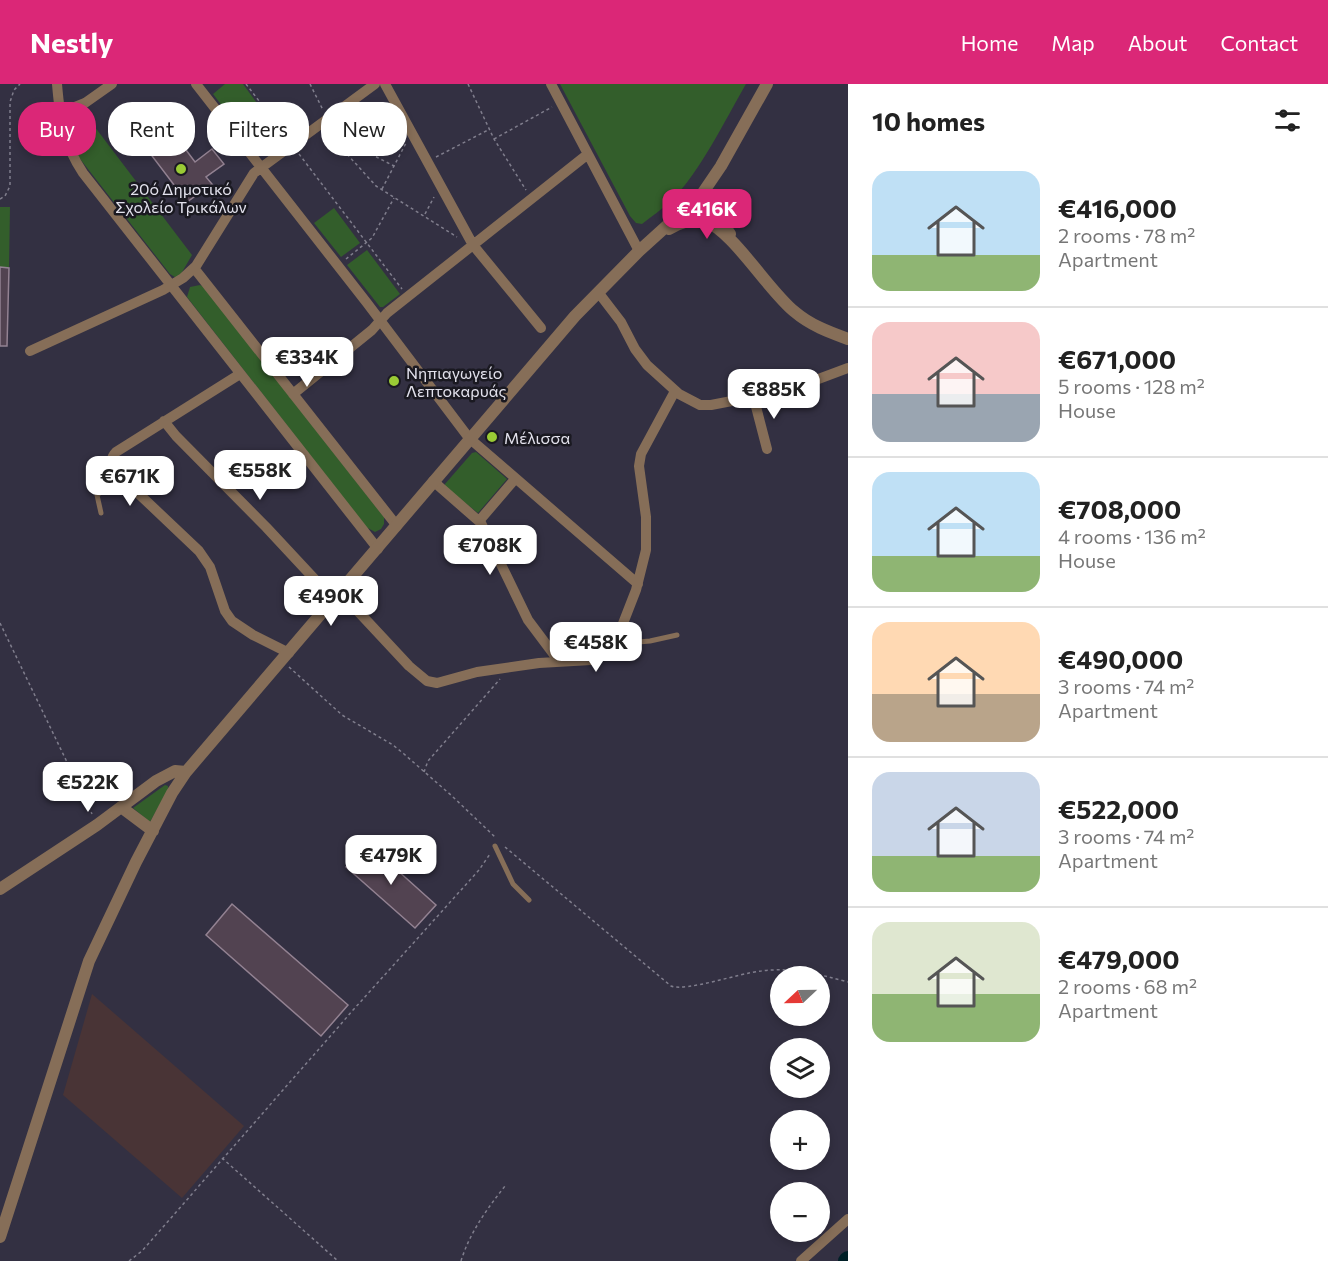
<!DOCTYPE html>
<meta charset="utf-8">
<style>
body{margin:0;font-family:Commissioner,sans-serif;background:#f2f2f2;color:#222;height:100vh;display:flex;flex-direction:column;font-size:22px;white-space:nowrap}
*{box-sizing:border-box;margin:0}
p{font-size:20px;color:#767676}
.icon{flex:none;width:33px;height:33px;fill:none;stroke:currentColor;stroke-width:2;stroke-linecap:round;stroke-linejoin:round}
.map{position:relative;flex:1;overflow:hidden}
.sheet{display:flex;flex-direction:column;background:#fff;width:480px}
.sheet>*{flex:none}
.guide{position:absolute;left:18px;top:18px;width:570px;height:54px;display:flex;gap:12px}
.needle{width:39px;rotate:248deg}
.controls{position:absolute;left:770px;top:882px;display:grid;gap:12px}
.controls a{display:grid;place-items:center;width:60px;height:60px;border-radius:50%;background:#fff;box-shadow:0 3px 9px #0003;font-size:30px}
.price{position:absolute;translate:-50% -51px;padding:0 14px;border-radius:12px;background:#fff;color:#222;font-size:20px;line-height:39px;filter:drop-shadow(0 2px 3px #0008)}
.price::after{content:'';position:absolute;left:50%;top:36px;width:18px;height:14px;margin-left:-9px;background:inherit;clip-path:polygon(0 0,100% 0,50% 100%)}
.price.selected{background:#db2777;color:#fff}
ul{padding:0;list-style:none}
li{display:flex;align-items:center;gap:18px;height:150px;padding:0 24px}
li+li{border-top:2px solid #e0e0e0}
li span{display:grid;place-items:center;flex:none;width:168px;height:120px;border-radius:18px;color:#555}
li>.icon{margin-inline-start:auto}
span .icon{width:72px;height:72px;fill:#fffc;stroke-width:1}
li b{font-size:26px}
h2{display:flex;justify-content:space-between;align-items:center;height:72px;padding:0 24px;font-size:26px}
.pill{padding:0 21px;border-radius:24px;background:#fff;box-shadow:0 3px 9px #0003;font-size:21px;line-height:54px}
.pill.selected{background:#db2777;color:#fff}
header{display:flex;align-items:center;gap:36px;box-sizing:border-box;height:84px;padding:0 30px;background:#db2777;color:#fff}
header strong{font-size:28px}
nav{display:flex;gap:33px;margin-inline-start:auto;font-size:21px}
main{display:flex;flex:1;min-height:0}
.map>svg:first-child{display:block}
.industrial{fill:#493436}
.green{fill:#335e2b}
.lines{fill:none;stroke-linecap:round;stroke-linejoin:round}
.river{stroke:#001f27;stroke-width:18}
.building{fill:#524351;stroke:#938292;stroke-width:1.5}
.path{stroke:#807e8d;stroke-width:1.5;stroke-dasharray:3 3;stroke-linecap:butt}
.service{stroke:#866e58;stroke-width:5}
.minor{stroke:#866e58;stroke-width:10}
.tertiary{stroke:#866e58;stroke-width:12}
.poi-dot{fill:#9acb35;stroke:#1a1921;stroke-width:2}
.labels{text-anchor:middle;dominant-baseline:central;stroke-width:5;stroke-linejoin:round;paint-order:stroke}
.poi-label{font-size:16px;fill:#e3e2ed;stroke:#1a1921;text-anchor:start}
</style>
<header>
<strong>Nestly</strong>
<nav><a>Home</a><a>Map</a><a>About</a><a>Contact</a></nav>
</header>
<main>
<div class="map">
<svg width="848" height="1177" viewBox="0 0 848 1177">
<rect width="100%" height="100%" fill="#333042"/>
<!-- industrial -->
<path class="industrial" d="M92,910L244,1042L182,1114L63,1011Z"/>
<!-- green -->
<path class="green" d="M225,0H243L285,57L265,71L261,72L213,10Z
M560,0H746C725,36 700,88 671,117C662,125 651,133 642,140L636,139L630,132Z
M85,30L192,171L178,195L170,190L77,71L69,49Z
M0,123H10L9,184L0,183Z
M334,124L360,159L341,173L314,139Z
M367,166L400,210L383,223H380L347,181Z
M200,201L204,203L384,433V440L381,445L375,448L366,443L187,213L190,203Z
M476,368L507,395L478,429L445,403V400L472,369Z
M165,701L168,702V706L150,738L133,724Z"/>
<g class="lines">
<!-- river -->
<path class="river" d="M847,1177L848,1176"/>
</g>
<!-- building -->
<path class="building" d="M174,50L195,78L212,65L224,80L206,93L212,100L187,118L149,68Z
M0,183L9,184L7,262H0Z
M367,759L436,821L415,844L346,783Z
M232,820L348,921L321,952L206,851Z"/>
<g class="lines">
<!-- path -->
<path class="path" d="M246,0L286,52
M310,0L323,26
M468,0L494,55L526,106
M327,48L376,102L457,153
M328,48L394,82
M494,55L552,23
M299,70L402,205
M436,73L490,45
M382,105L406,59
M0,115L5,112L10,102V18L14,6L20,0
M425,130L434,113
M346,175L372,154L394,114
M0,539L92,730
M289,583L342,631L393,661L404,670L452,712L495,753
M424,688L428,677L500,595
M505,763L671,902C686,908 740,889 761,887C794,883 817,890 848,898
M222,1074L338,1177
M129,1177L142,1167L354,925L479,786L490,770
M461,1177C470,1148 487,1125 505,1102"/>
<!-- service -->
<path class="service" d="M101,429L97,411L121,393
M615,560L650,557L677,551
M495,762L513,800L529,816"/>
<!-- minor -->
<path class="minor" d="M57,0C60,35 63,59 83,89L378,465
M196,0L367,219L469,354L638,500
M385,0L473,161L541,244
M551,0L639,167
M60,29L85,19L112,0
M194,184L397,442
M598,208L621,238L635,265L647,281L679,310L700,321H711L737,316L765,315L848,284
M30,267L163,206L183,194L196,182L254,89L375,0
M240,290L116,368C108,376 113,385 121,393L199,467L210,483L225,527L232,537L253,551L289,569
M293,310L372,246L387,229L588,70
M754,315L767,365
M164,337L176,352L266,443L334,516
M433,397L481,439L528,536L558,576
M479,437L515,395
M340,508L409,582L427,597L437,599L477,588L539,579L591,576L604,571L610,566L615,560L636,506L646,466V433L639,382L641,370L675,307
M801,1177L848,1135"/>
<!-- tertiary -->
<path class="tertiary" d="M702,110L730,150
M669,145C678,139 693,134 704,137C732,145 769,208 795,228C810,241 829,248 848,255
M121,723L153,747
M0,805L97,741L156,697L175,687L186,688
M0,1153L89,877L136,778L172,709L186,688L575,232L639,167L702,110L721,82L767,0"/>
</g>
<!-- markers -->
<g class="poi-dot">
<circle cx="181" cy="85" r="6"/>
<circle cx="394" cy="297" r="6"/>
<circle cx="492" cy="353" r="6"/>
</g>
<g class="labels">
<!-- poi labels -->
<g class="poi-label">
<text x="181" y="104" text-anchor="middle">20ό Δημοτικό<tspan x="181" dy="18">Σχολείο Τρικάλων</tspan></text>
<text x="406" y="288">Νηπιαγωγείο<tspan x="406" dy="18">Λεπτοκαρυάς</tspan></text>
<text x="504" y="353">Μέλισσα</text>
</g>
</g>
</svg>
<div class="controls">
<a><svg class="needle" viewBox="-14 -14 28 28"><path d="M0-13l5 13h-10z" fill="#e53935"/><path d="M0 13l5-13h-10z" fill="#767676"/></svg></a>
<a><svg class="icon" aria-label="layers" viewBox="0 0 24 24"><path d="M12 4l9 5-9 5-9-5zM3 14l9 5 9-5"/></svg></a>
<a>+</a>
<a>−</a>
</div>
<b class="price selected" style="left:707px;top:156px">€416K</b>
<b class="price" style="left:307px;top:304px">€334K</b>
<b class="price" style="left:774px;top:336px">€885K</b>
<b class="price" style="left:260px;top:417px">€558K</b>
<b class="price" style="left:130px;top:423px">€671K</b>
<b class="price" style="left:490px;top:492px">€708K</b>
<b class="price" style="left:331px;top:543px">€490K</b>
<b class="price" style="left:596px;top:589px">€458K</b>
<b class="price" style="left:88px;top:729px">€522K</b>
<b class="price" style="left:391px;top:802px">€479K</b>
<div class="guide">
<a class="pill selected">Buy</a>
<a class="pill">Rent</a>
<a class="pill">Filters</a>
<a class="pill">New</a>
</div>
</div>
<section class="sheet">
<h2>10 homes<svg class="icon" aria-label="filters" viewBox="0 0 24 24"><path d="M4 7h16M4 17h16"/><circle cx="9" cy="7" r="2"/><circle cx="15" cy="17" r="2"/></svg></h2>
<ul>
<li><span style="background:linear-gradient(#bfe0f5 70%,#8fb573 0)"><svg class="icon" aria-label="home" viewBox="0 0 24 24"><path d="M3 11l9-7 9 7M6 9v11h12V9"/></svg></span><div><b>€416,000</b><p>2 rooms · 78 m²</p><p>Apartment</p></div></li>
<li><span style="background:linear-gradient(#f6c9c9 60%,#9aa5b1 0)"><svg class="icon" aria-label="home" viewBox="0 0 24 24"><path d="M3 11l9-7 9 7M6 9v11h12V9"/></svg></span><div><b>€671,000</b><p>5 rooms · 128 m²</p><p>House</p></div></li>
<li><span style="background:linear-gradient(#bfe0f5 70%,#8fb573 0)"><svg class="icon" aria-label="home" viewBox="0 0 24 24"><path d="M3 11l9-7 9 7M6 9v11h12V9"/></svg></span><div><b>€708,000</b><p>4 rooms · 136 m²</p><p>House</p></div></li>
<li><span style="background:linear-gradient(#ffd9b3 60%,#b9a48a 0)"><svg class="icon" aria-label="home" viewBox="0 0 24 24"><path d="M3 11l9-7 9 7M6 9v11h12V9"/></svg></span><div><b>€490,000</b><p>3 rooms · 74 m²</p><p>Apartment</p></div></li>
<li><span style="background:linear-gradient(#c9d6e8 70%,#8fb573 0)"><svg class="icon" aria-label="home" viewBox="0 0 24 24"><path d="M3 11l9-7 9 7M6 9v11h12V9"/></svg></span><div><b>€522,000</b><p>3 rooms · 74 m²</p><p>Apartment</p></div></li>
<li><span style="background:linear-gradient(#dfe7d0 60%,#8fb573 0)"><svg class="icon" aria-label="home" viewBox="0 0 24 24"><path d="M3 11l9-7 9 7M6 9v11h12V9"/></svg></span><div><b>€479,000</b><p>2 rooms · 68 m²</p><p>Apartment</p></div></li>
</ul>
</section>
</main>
